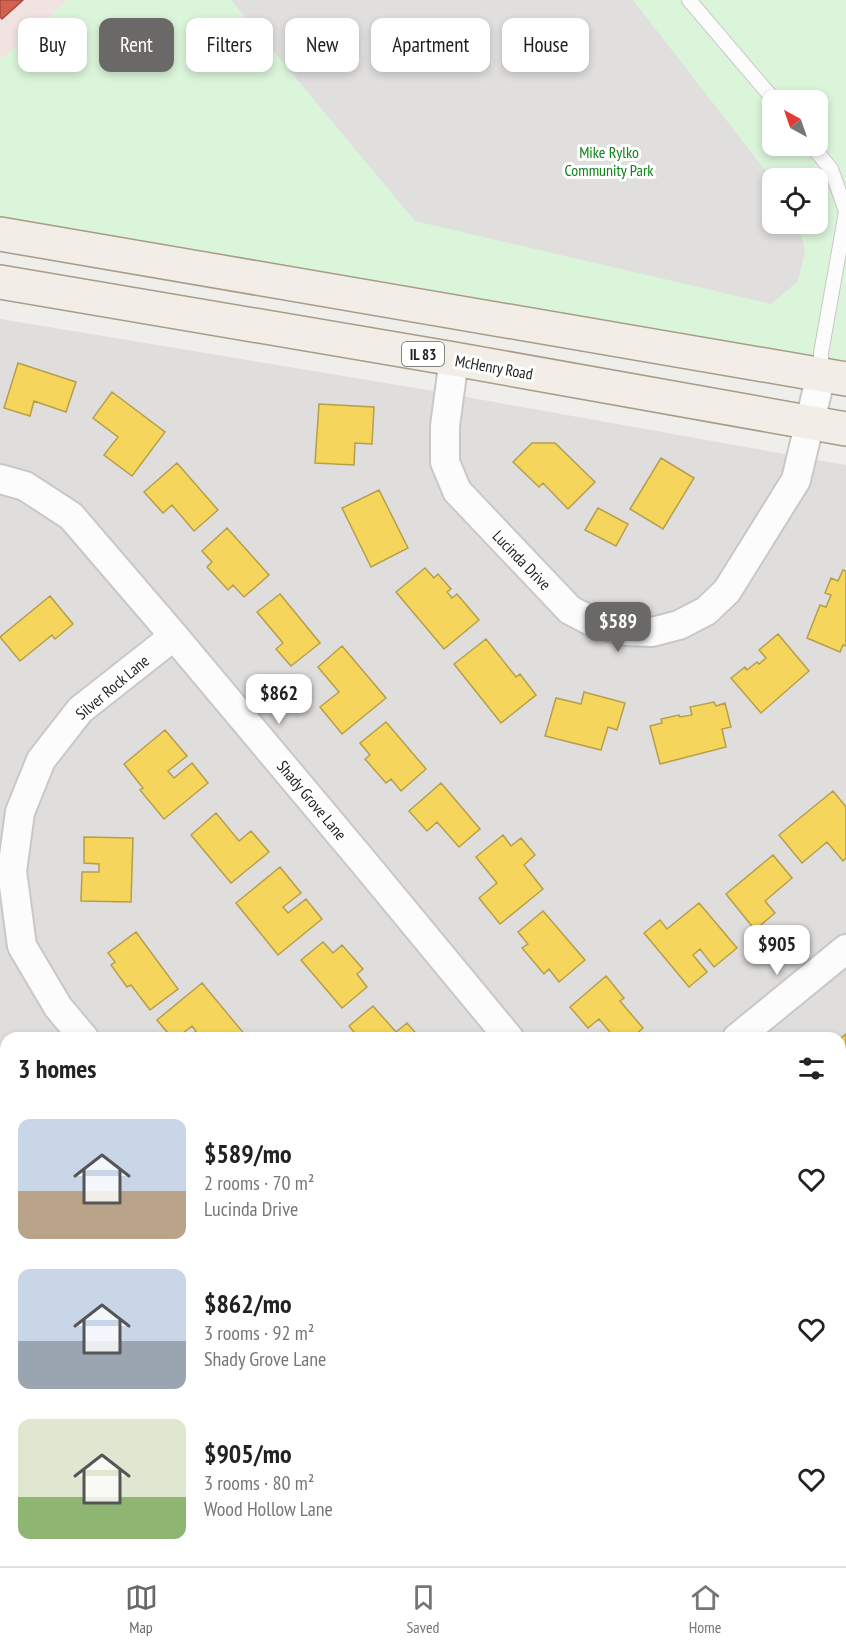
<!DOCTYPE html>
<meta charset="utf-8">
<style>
body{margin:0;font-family:"PT Sans Narrow",sans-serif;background:#f2f2f2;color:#222;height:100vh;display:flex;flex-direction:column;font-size:22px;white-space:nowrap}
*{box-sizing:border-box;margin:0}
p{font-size:20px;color:#767676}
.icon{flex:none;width:33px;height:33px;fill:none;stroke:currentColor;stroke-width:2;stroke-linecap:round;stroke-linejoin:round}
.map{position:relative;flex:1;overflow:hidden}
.details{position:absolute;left:0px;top:1032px;width:846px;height:534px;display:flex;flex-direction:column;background:#fff;border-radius:18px 18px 0 0;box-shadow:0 3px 9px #0003}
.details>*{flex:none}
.top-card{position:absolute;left:18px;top:18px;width:810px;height:54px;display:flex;gap:12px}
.needle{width:39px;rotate:320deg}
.fabs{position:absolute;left:762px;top:90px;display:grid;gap:12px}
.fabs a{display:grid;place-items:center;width:66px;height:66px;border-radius:12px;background:#fff;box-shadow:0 3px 9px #0003;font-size:30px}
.price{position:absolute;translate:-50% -51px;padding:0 14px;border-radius:12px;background:#fff;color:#222;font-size:20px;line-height:39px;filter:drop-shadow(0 2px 3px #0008)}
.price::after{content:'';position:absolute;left:50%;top:36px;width:18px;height:14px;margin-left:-9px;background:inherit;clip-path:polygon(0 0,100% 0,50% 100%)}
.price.selected{background:#6a6968;color:#fff}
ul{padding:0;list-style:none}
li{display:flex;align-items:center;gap:18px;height:150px;padding:0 18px}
li span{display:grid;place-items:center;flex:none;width:168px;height:120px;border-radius:12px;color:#555}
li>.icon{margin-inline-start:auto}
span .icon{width:72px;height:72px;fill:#fffc;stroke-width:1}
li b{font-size:26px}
h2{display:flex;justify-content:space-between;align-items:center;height:72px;padding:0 18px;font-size:26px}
.chip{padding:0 21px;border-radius:12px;background:#fff;box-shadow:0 3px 9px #0003;font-size:21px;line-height:54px}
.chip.selected{background:#6a6968;color:#fff}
.tab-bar{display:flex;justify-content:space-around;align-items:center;height:84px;border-top:2px solid #e0e0e0;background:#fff;font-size:16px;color:#767676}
.tab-bar a{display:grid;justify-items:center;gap:3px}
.tab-bar .selected{color:#6a6968}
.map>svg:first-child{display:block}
.residential{fill:#dfdedc;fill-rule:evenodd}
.commercial{fill:#f1e3e1}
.education{fill:#f8f7e8}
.park{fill:#daf5da;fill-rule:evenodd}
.parking{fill:#e0dfde}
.homes{fill:#f6d55c;stroke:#b69f4b;stroke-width:1.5}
.shops{fill:#d6604d;stroke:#a04d40;stroke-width:1.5}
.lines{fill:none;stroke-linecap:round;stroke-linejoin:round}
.service-casing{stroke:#c9c8c7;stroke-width:16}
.minor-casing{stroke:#c9c8c7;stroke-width:32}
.tertiary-casing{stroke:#c9c8c7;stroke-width:36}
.primary-casing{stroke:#a79c86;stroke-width:36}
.service{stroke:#fdfcfc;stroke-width:14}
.minor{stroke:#fdfcfc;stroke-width:28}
.tertiary{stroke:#fdfcfc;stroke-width:33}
.primary{stroke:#f3ede7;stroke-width:33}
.labels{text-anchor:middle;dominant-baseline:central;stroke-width:6;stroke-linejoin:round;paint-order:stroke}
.shield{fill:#fff;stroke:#646464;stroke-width:1.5}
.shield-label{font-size:15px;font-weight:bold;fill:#222}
.park-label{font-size:16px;fill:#0c8416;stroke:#fff}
.street-label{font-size:16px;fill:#222;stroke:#fff}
</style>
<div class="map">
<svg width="846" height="1566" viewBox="0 0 846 1566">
<rect width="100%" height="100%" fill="#f0eeeb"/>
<!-- residential -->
<path class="residential" d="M0,319L427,390L846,465V1566H0ZM6,1038H840V1560H6Z"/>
<!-- commercial -->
<path class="commercial" d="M0,0H68L0,60Z"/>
<!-- education -->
<path class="education" d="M0,1496L6,1503V1560H54L59,1566H0Z"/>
<!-- park -->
<path class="park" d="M68,0H846V367L0,219V60ZM772,100H818V146H772ZM772,178H818V224H772Z"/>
<!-- parking -->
<path class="parking" d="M231,0H633L772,179V224H799L805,252L798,281L771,304L415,221Z"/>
<!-- homes -->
<path class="homes" d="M18,363L76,382L66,412L34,401L30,416L4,408Z
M112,392L165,432L132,476L104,455L118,437L93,418Z
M319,404L374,407L372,444L355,443L354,465L315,463Z
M532,443H555L595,482L568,509L543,483L539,487L513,462Z
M661,458L694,478L663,529L630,509Z
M177,463L218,510L194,531L172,505L163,513L144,492Z
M379,490L408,548L371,567L342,508Z
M598,508L628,524L616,546L585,530Z
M227,528L269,575L244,597L233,585L228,590L207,567L212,562L202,551Z
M425,568L434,578L438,574L451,589L447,592L452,598L457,594L479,620L444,649L396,592Z
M843,570L846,571V646L843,645L840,652L807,638L820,605L826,607L831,595L825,593L831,578L838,581Z
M280,594L320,643L291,666L276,649L283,643L257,612Z
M50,596L73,624L55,639L52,635L20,661L0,637Z
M778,634L809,671L761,713L731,678L745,667L747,670L757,662L759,664L766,658L759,650Z
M486,639L516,677L520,674L536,695L501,723L454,664Z
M342,646L386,698L342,734L320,707L339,692L318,667Z
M584,692L625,703L617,730L608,727L601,750L545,736L556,698L581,704Z
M714,702L716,706L725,703L731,727L722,729L726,747L660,764L650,726L662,723L661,719L679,715L680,717L692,715L690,707Z
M386,722L426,769L401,791L391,779L386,783L365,759L370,755L360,743Z
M165,730L187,756L168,771L174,778L192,763L208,783L164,819L140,790L143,788L124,764Z
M441,783L480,829L459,847L437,822L427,831L409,811Z
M833,791L846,807V858L843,861L827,842L802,863L779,835Z
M216,813L239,841L251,831L269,852L231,883L191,835Z
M503,835L511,846L521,838L535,855L524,865L543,889L500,924L479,898L497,883L476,857Z
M84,837L133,838L131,902L81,901L82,872H99V864L84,863Z
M773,855L792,878L765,901L775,913L755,930L726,894Z
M280,867L301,893L283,907L288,913L306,899L322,919L278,955L236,903Z
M699,903L737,948L714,967L700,949L693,955L707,972L689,987L644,933L660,920L667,929Z
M543,911L585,960L559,982L549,969L544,974L522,948L528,944L518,932Z
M136,932L178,989L150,1010L131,985L127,987L111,965L115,962L108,953Z
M323,942L333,953L342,945L363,969L357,974L367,987L342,1008L301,960Z
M606,976L624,998L620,1001L643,1028L632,1038H615L599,1019L588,1028L570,1007Z
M202,983L246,1036L243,1038H188L196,1031L192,1026L177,1038H172L157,1020Z
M373,1006L396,1032L407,1023L420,1038H359L349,1026Z
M846,1034V1061L840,1054V1039Z
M6,1082V1136L0,1129V1087Z
M840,1084L846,1091V1096L840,1101Z
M840,1178L846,1179V1219L840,1218Z
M0,1243L6,1250V1263L0,1268Z
M6,1309V1344L0,1337V1314Z
M840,1358L846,1360V1417L840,1416L841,1401H840Z
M840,1504L846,1505V1537L841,1536L840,1541Z
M224,1560H239L243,1566H217Z
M374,1560H419L424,1566H379Z"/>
<!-- shops -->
<path class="shops" d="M0,0H23L2,19L0,17Z"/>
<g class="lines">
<defs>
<path id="service" d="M689,0L774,100
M812,146L831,169L846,211
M821,375V353L846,212"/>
<path id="minor" d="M454,359L445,426V462L457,491L570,610L595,623L625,631L652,632L679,625L706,611L727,591L796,480L821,375
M0,479L25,486L71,516L174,636L366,865L509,1038
M84,1038L58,1007L22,946L12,871L20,812L41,760L80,710L174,636
M737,1038L846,949
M840,1286L846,1287
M554,1560L567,1566"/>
<path id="tertiary" d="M0,1458L6,1466
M85,1560L90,1566"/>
<path id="primary" d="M0,234L846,379
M0,282L454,359L846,429"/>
</defs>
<!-- service casing -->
<use href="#service" class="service-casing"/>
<!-- minor casing -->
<use href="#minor" class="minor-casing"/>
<!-- tertiary casing -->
<use href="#tertiary" class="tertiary-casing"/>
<!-- primary casing -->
<use href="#primary" class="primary-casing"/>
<!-- service -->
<use href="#service" class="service"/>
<!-- minor -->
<use href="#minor" class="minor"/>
<!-- tertiary -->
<use href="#tertiary" class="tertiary"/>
<!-- primary -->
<use href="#primary" class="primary"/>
</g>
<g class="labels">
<!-- shield labels -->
<rect class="shield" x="402" y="342" width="42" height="24" rx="4.5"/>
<g class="shield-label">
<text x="423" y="354">IL 83</text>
</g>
<!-- park labels -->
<g class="park-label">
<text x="609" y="152">Mike Rylko<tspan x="609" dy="18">Community Park</tspan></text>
</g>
<!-- street labels -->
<g class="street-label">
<text transform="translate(494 367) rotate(10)">McHenry Road</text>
<text transform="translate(522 560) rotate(46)">Lucinda Drive</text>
<text transform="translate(112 687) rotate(-40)">Silver Rock Lane</text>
<text transform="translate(312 800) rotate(50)">Shady Grove Lane</text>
</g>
</g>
</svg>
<div class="fabs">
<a><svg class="needle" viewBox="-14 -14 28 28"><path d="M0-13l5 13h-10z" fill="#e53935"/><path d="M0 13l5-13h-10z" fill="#767676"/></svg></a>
<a><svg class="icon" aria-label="locate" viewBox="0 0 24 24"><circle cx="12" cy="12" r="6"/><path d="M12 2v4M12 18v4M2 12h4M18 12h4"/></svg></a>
</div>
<b class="price selected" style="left:618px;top:653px">$589</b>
<b class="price" style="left:279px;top:725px">$862</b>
<b class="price" style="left:777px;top:976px">$905</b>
<div class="top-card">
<a class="chip">Buy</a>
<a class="chip selected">Rent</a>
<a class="chip">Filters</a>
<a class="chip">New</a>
<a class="chip">Apartment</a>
<a class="chip">House</a>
</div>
<section class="details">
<h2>3 homes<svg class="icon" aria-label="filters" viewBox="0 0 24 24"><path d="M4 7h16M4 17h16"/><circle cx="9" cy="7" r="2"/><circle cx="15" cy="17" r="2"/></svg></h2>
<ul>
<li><span style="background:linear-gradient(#c9d6e8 60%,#b9a48a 0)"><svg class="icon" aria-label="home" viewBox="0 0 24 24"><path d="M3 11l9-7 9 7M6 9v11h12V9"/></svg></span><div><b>$589/mo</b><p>2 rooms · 70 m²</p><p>Lucinda Drive</p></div><svg class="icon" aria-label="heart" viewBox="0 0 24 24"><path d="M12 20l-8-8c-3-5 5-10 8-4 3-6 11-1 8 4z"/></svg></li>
<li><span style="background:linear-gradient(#c9d6e8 60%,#9aa5b1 0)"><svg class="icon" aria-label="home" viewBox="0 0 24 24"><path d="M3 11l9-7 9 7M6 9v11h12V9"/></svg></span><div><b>$862/mo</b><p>3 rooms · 92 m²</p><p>Shady Grove Lane</p></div><svg class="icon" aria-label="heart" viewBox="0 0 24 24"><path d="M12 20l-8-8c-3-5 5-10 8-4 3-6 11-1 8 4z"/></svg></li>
<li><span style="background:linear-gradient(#dfe7d0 65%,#8fb573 0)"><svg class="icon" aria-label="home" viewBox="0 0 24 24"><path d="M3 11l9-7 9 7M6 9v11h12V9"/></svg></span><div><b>$905/mo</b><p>3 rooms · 80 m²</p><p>Wood Hollow Lane</p></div><svg class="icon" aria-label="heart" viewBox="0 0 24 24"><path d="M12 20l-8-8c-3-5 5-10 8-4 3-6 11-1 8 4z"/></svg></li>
</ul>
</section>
</div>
<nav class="tab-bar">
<a class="selected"><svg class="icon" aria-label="map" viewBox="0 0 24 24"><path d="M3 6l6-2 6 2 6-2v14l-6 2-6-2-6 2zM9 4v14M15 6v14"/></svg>Map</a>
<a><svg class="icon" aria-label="saved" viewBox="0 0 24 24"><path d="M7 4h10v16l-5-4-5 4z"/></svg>Saved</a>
<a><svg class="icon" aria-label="home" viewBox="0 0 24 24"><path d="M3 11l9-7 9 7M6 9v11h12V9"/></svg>Home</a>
</nav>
